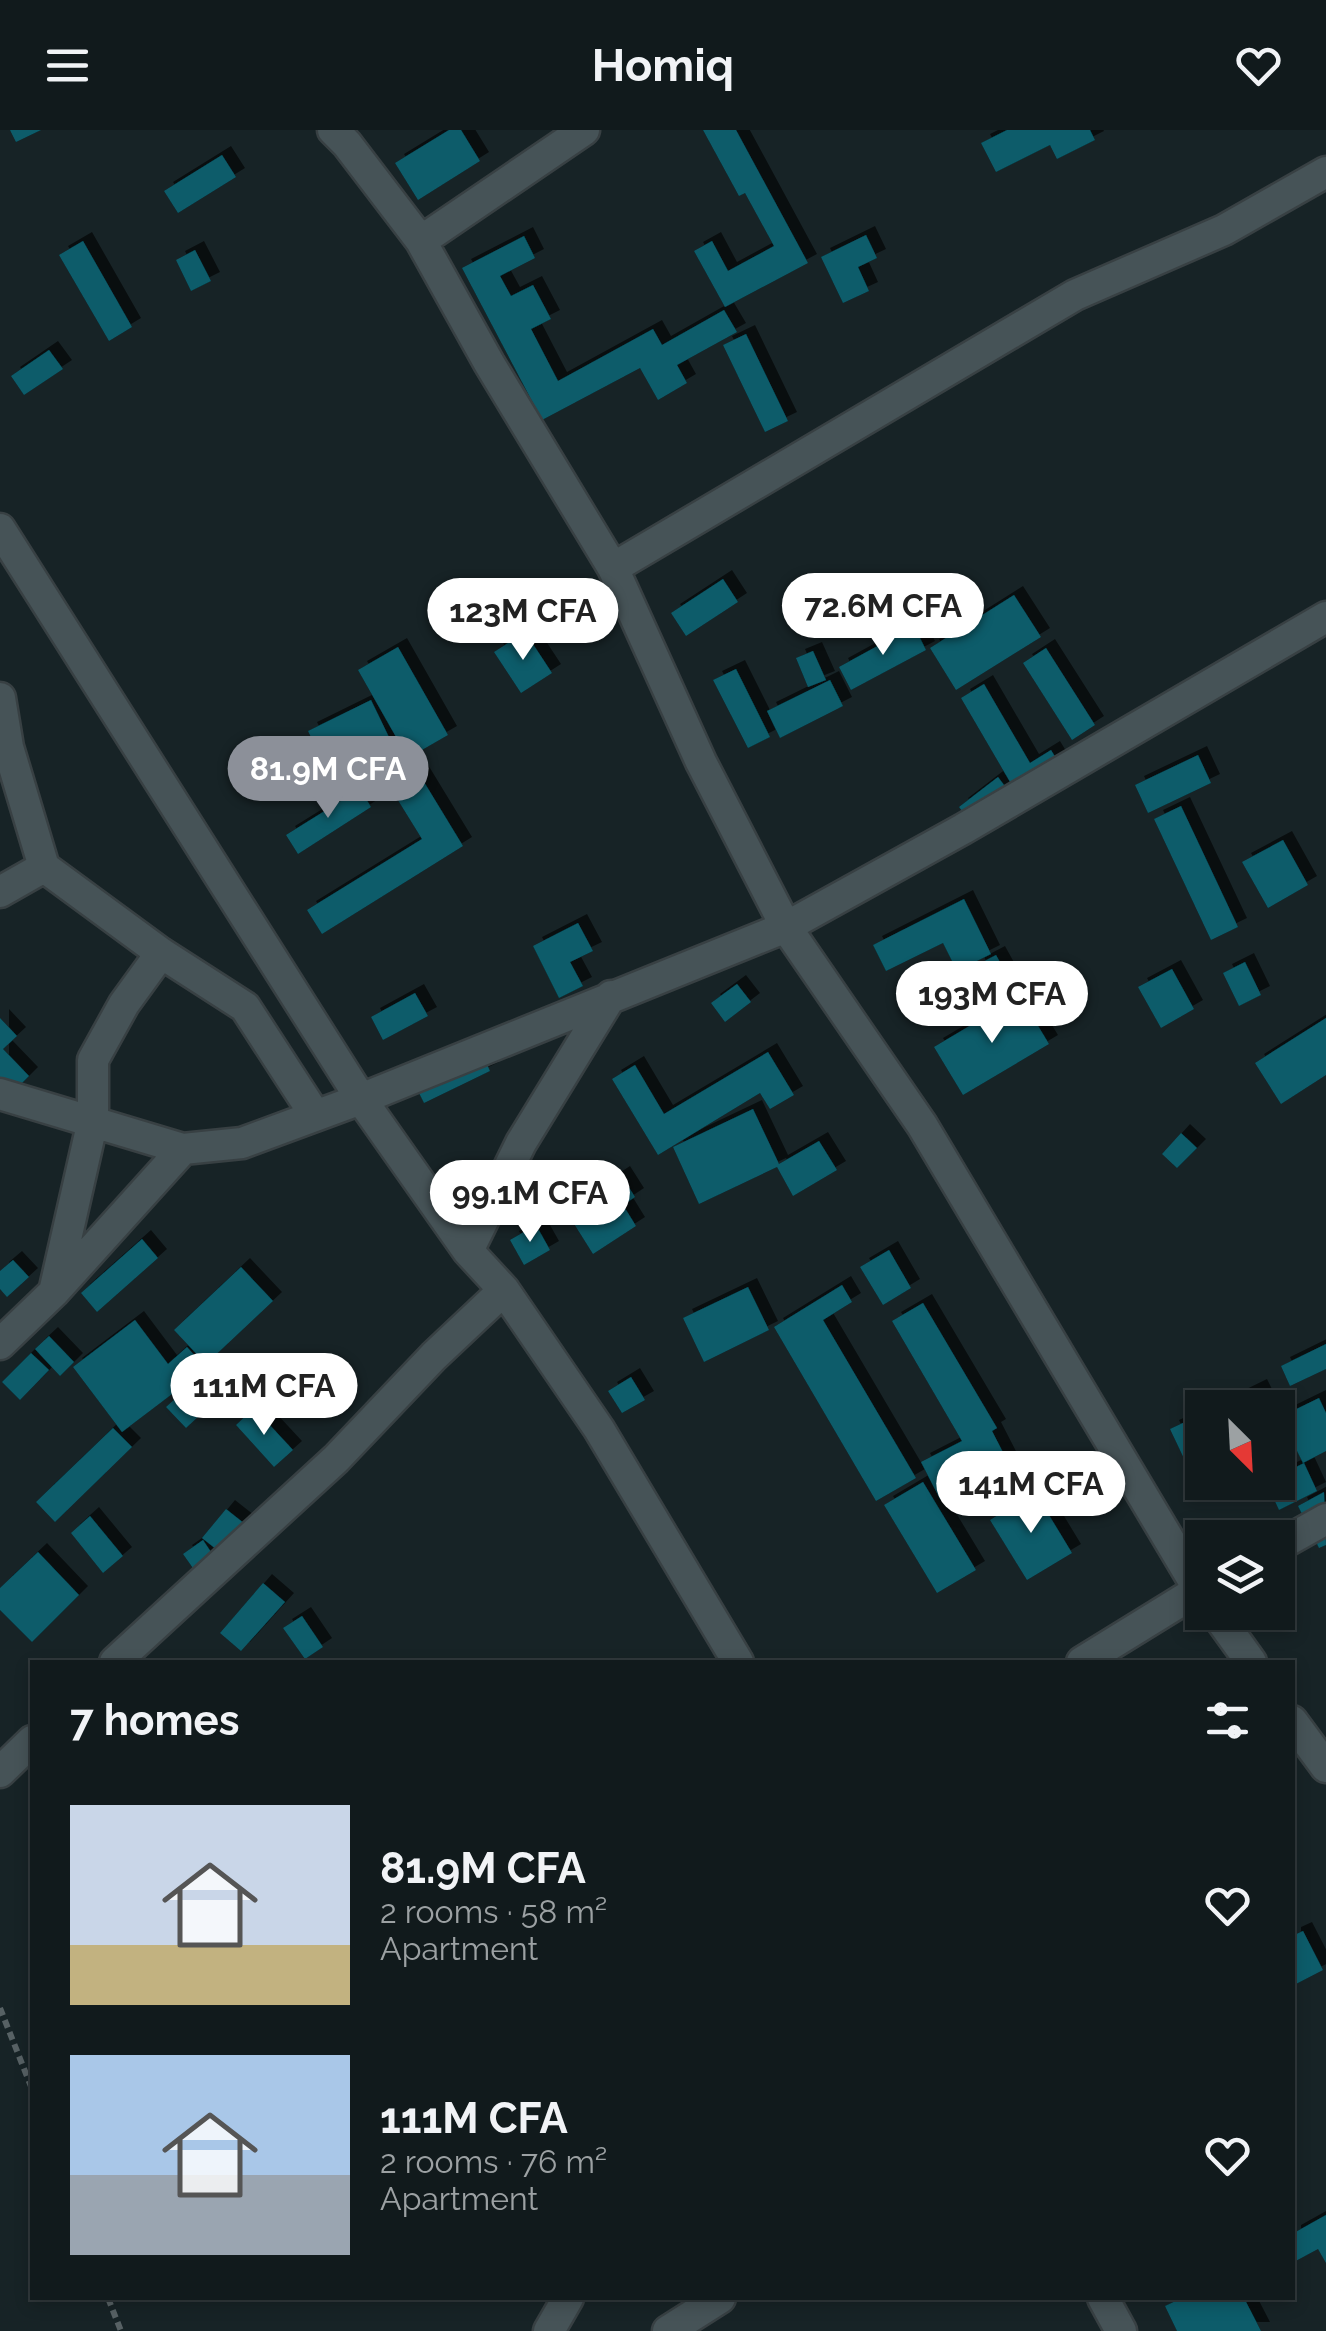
<!DOCTYPE html>
<meta charset="utf-8">
<style>
body{margin:0;font-family:Raleway,sans-serif;background:#1a2325;color:#f1f3f6;height:100vh;display:flex;flex-direction:column;font-size:38px;white-space:nowrap}
*{box-sizing:border-box;margin:0}
p{font-size:32px;color:#9ca1a3}
.icon{flex:none;width:55px;height:55px;fill:none;stroke:currentColor;stroke-width:2;stroke-linecap:round;stroke-linejoin:round}
.map{position:relative;flex:1;overflow:hidden}
.drawer{position:absolute;left:30px;top:1530px;width:1265px;height:640px;display:flex;flex-direction:column;background:#111a1c;border-radius:0px;box-shadow:0 5px 15px #0003,0 0 0 2px #30383b}
.drawer>*{flex:none}
.needle{width:65px;rotate:156deg}
.buttons{position:absolute;left:1185px;top:1260px;display:grid;gap:20px}
.buttons a{display:grid;place-items:center;width:110px;height:110px;border-radius:0px;background:#111a1c;box-shadow:0 5px 15px #0003,0 0 0 2px #30383b;font-size:50px}
.price{position:absolute;translate:-50% -85px;padding:0 22px;border-radius:35px;background:#fff;color:#222;font-size:32px;line-height:65px;filter:drop-shadow(0 2px 5px #0008)}
.price::after{content:'';position:absolute;left:50%;top:60px;width:30px;height:22px;margin-left:-15px;background:inherit;clip-path:polygon(0 0,100% 0,50% 100%)}
.price.selected{background:#8c9099;color:#fff}
ul{padding:0;list-style:none}
li{display:flex;align-items:center;gap:30px;height:250px;padding:0 40px}
li span{display:grid;place-items:center;flex:none;width:280px;height:200px;border-radius:0px;color:#555}
li>.icon{margin-inline-start:auto}
span .icon{width:120px;height:120px;fill:#fffc;stroke-width:1}
li b{font-size:42px}
h2{display:flex;justify-content:space-between;align-items:center;height:120px;padding:0 40px;font-size:42px}
header{display:flex;justify-content:space-between;align-items:center;height:130px;padding:0 40px;background:#111a1c;font-size:45px;font-weight:700}
.map>svg:first-child{display:block}
.building{fill:#095b6a;filter:url(#shadow)}
.lines{fill:none;stroke-linecap:round;stroke-linejoin:round}
.minor-casing{stroke:#384043;stroke-width:35}
.path{stroke:#576164;stroke-width:6;stroke-dasharray:8 5;stroke-linecap:butt}
.minor{stroke:#465357;stroke-width:30}
</style>
<header><svg class="icon" aria-label="menu" viewBox="0 0 24 24"><path d="M4 6h16M4 12h16M4 18h16"/></svg>Homiq<svg class="icon" aria-label="heart" viewBox="0 0 24 24"><path d="M12 20l-8-8c-3-5 5-10 8-4 3-6 11-1 8 4z"/></svg></header>
<div class="map">
<svg width="1326" height="2201" viewBox="0 0 1326 2201">
<defs>
<filter id="shadow"><feDropShadow dx="9" dy="-9" stdDeviation="0" flood-color="#0009"/></filter>
</defs>
<rect width="100%" height="100%" fill="#172326"/>
<!-- building -->
<path class="building" d="M10,0H41L16,12Z
M449,0H461L480,31L418,70L395,33Z
M703,0H736L808,133L725,177L694,121L712,111L728,141L774,116L745,63L739,66Z
M1007,0H1090L1095,10L1057,29L1050,15L996,42L981,13Z
M222,25L236,47L178,83L164,61Z
M866,105L877,128L858,137L869,161L843,173L821,127Z
M524,106L535,128L500,146L511,166L533,155L551,189L531,199L558,251L653,199L662,215L724,180L737,202L677,235L687,253L658,270L640,238L542,290L462,138Z
M83,111L132,197L109,211L59,125Z
M195,120L211,151L191,161L176,130Z
M746,204L788,291L765,302L723,215Z
M49,220L63,239L24,265L11,246Z
M723,449L738,472L686,506L671,483Z
M1014,465L1041,507L956,560L930,518Z
M914,496L926,520L851,560L839,537Z
M525,502L552,543L521,563L494,522Z
M398,517L448,605L408,628L358,540Z
M1046,518L1095,595L1072,610L1023,533Z
M813,521L826,550L808,557L796,528Z
M736,539L770,607L748,618L713,550Z
M830,550L843,576L780,608L767,581Z
M984,554L1030,633L1051,620L1065,643L1020,669L961,568Z
M371,570L401,632L338,663L308,601Z
M1198,625L1211,653L1148,683L1135,655Z
M410,629L463,716L322,804L307,780L422,709L383,646Z
M998,647L1013,667L974,696L959,677Z
M360,659L371,677L298,724L286,705Z
M1181,676L1238,797L1211,810L1154,689Z
M1283,710L1308,755L1268,778L1242,732Z
M964,769L991,824L957,841L943,813L886,841L873,815Z
M578,793L593,821L570,832L583,856L559,868L533,816Z
M996,825L1012,854L991,866L975,836Z
M1245,832L1261,865L1239,876L1223,843Z
M1172,839L1194,879L1161,898L1138,857Z
M737,854L751,872L725,892L711,873Z
M415,863L428,886L383,910L371,887Z
M1020,866L1049,914L963,965L934,917Z
M0,888L17,906L3,919L29,946L11,964L0,952Z
M1326,888V945L1281,974L1255,933Z
M479,917L490,941L424,973L412,949Z
M768,922L794,965L770,979L760,963L658,1025L612,949L635,935L664,984Z
M753,979L779,1034L819,1011L837,1040L793,1066L777,1037L699,1074L673,1017Z
M1181,1003L1197,1018L1177,1038L1162,1024Z
M621,1045L635,1067L623,1075L636,1096L593,1124L566,1081Z
M536,1095L550,1120L524,1135L510,1110Z
M142,1109L158,1128L97,1182L81,1163Z
M889,1120L911,1158L883,1175L860,1137Z
M13,1130L29,1147L7,1167L0,1159V1141Z
M241,1137L273,1171L206,1234L174,1200Z
M842,1155L852,1172L823,1190L916,1348L876,1371L774,1197Z
M748,1157L769,1200L704,1232L683,1188Z
M923,1173L997,1298L992,1301L1009,1334L940,1369L921,1332L962,1311L892,1191Z
M135,1190L168,1234L187,1217L226,1261L186,1298L166,1277L187,1258L184,1255L122,1302L73,1237Z
M49,1206L74,1232L60,1246L35,1219Z
M1326,1214V1239L1290,1256L1281,1236Z
M31,1223L49,1240L20,1270L2,1252Z
M631,1247L645,1270L622,1283L608,1261Z
M1258,1258L1268,1278H1217Z
M1319,1268L1326,1283V1321L1303,1333L1280,1287Z
M254,1278L293,1320L274,1337L236,1295Z
M1202,1284V1330L1188,1337L1170,1299Z
M113,1298L132,1317L55,1392L36,1372Z
M1304,1333L1317,1361L1279,1380L1266,1352H1278V1346Z
M923,1352L976,1440L937,1463L884,1375Z
M1035,1362L1072,1423L1027,1450L990,1390Z
M1324,1362L1326,1415L1319,1418L1298,1376Z
M226,1379L245,1394L221,1423L202,1408Z
M90,1386L123,1426L103,1443L71,1403Z
M203,1410L215,1428L195,1441L183,1424Z
M38,1422L79,1465L32,1512L0,1480V1458Z
M263,1453L285,1472L241,1521L220,1503Z
M302,1486L323,1517L305,1529L283,1498Z
M1303,1801L1323,1840L1296,1854L1292,1847V1806Z
M1326,2085V2133L1318,2119L1292,2133V2104Z
M1182,2168H1244L1261,2201H1177L1165,2176Z"/>
<g class="lines">
<defs>
<path id="minor" d="M333,0L347,14L421,111L489,233L613,438L701,632L786,797L922,995L1202,1465
M421,111L584,0
M0,399L361,969L468,1121L504,1160L599,1299L738,1532
M613,438L1075,165L1224,100L1326,42
M0,568L8,617L44,737L161,823L245,877L315,985
M0,762L44,737
M0,964L183,1019L242,1013L361,969L786,797L963,699L1326,487
M468,1121L521,1013L611,866
M54,1162L93,990V930L124,874L161,823
M0,1214L54,1162L183,1019
M1278,1416L1326,1389
M1215,1482L1251,1532
M115,1532L336,1329L434,1226L504,1160
M1082,1532L1202,1458
M1292,1591L1326,1637
M0,1642L32,1611
M1103,2168L1121,2201
M549,2201L568,2168
M668,2201L720,2168"/>
</defs>
<!-- minor casing -->
<use href="#minor" class="minor-casing"/>
<!-- path -->
<path class="path" d="M0,1878L32,1959
M108,2168L121,2201"/>
<!-- minor -->
<use href="#minor" class="minor"/>
</g>
</svg>
<div class="buttons">
<a><svg class="needle" viewBox="-14 -14 28 28"><path d="M0-13l5 13h-10z" fill="#e53935"/><path d="M0 13l5-13h-10z" fill="#9ca1a3"/></svg></a>
<a><svg class="icon" aria-label="layers" viewBox="0 0 24 24"><path d="M12 4l9 5-9 5-9-5zM3 14l9 5 9-5"/></svg></a>
</div>
<b class="price" style="left:883px;top:528px">72.6M CFA</b>
<b class="price" style="left:523px;top:533px">123M CFA</b>
<b class="price selected" style="left:328px;top:691px">81.9M CFA</b>
<b class="price" style="left:992px;top:916px">193M CFA</b>
<b class="price" style="left:530px;top:1115px">99.1M CFA</b>
<b class="price" style="left:264px;top:1308px">111M CFA</b>
<b class="price" style="left:1031px;top:1406px">141M CFA</b>
<section class="drawer">
<h2>7 homes<svg class="icon" aria-label="filters" viewBox="0 0 24 24"><path d="M4 7h16M4 17h16"/><circle cx="9" cy="7" r="2"/><circle cx="15" cy="17" r="2"/></svg></h2>
<ul>
<li><span style="background:linear-gradient(#c9d6e8 70%,#c2b280 0)"><svg class="icon" aria-label="home" viewBox="0 0 24 24"><path d="M3 11l9-7 9 7M6 9v11h12V9"/></svg></span><div><b>81.9M CFA</b><p>2 rooms · 58 m²</p><p>Apartment</p></div><svg class="icon" aria-label="heart" viewBox="0 0 24 24"><path d="M12 20l-8-8c-3-5 5-10 8-4 3-6 11-1 8 4z"/></svg></li>
<li><span style="background:linear-gradient(#a9c7e8 60%,#9aa5b1 0)"><svg class="icon" aria-label="home" viewBox="0 0 24 24"><path d="M3 11l9-7 9 7M6 9v11h12V9"/></svg></span><div><b>111M CFA</b><p>2 rooms · 76 m²</p><p>Apartment</p></div><svg class="icon" aria-label="heart" viewBox="0 0 24 24"><path d="M12 20l-8-8c-3-5 5-10 8-4 3-6 11-1 8 4z"/></svg></li>
</ul>
</section>
</div>
